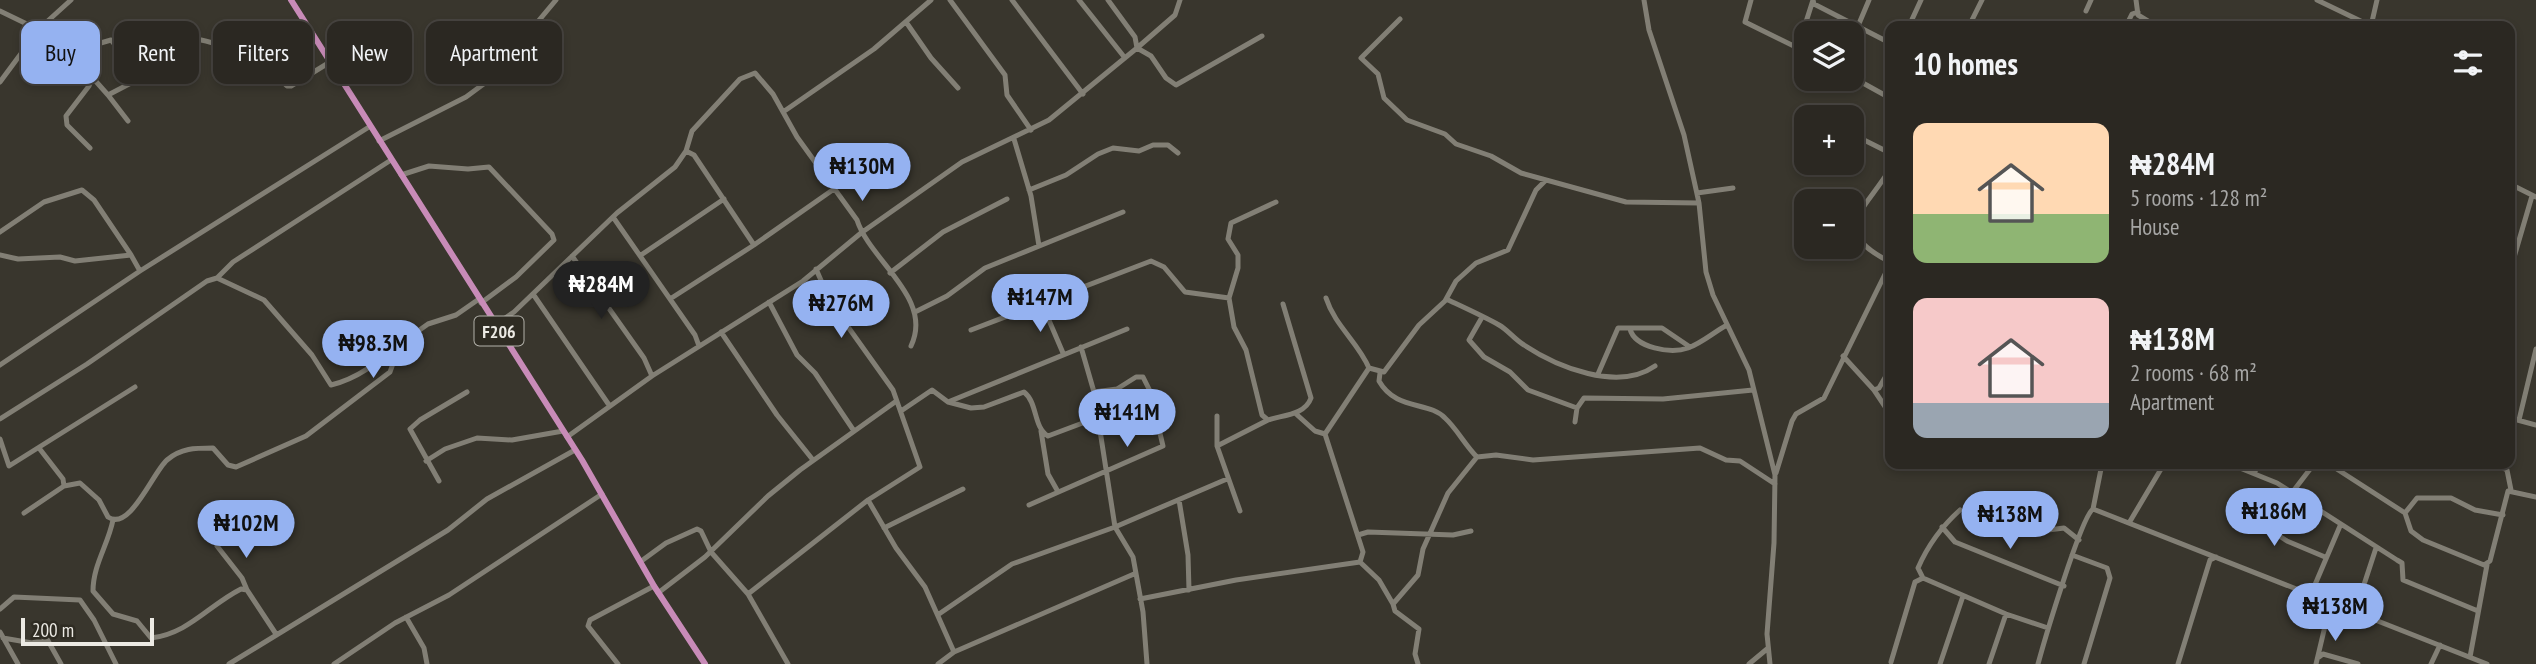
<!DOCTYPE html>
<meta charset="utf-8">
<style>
body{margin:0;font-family:"PT Sans Narrow",sans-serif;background:#33302a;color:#f1f3f6;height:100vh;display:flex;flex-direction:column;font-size:26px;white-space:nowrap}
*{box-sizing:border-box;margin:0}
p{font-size:23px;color:#a6a6a5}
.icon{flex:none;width:38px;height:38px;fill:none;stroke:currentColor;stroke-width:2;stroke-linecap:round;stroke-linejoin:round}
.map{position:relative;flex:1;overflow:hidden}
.drawer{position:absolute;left:1885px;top:21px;width:630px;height:448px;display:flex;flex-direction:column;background:#2b2822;border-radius:14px;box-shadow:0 4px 10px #0003,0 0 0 2px #474440}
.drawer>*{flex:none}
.hud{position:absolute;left:21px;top:21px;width:665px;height:63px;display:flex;gap:14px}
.controls{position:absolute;left:1794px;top:21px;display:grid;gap:14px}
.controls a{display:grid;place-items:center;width:70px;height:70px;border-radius:14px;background:#2b2822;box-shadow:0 4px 10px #0003,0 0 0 2px #474440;font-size:35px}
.scale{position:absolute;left:21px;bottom:18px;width:133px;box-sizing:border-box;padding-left:7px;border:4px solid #eceae4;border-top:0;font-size:19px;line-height:24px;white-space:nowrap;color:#eceae4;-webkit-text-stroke:5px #2f2c23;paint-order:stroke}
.price{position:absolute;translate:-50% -60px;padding:0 16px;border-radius:24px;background:#95b2f1;color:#111;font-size:23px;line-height:46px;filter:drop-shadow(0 2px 4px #0008)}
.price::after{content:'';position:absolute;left:50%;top:42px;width:21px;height:16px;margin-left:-10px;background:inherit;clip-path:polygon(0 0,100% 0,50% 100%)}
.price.current{background:#222;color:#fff}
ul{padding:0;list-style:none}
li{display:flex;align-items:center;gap:21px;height:175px;padding:0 28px}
li span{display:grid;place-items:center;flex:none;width:196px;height:140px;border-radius:14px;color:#555}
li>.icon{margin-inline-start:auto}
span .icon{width:84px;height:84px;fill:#fffc;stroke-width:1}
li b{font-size:30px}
h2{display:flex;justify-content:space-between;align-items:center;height:84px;padding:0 28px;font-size:30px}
.tag{padding:0 24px;border-radius:14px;background:#2b2822;box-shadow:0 4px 10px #0003,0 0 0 2px #474440;font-size:24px;line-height:63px}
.tag.current{background:#95b2f1;color:#111}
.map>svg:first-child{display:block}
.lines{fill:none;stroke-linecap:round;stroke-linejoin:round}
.minor{stroke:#827f75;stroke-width:5}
.major{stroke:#c88bb8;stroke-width:6}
.labels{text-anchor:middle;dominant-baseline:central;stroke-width:7;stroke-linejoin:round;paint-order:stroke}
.shield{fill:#2f2c23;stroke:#b3b1aa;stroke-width:2}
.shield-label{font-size:18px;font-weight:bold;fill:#eceae4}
</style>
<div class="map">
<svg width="2536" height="664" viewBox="0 0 2536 664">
<rect width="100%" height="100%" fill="#39362d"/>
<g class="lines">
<!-- minor -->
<path class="minor" d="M950,0L1005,75L1007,95L1031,130
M1012,0L1083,94
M1079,0L1125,58
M1108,0L1135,37L1137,48L1175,15L1180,0
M1644,0L1649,30L1684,135L1699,203L1706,272L1713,295L1749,370L1775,475L1774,543L1767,634L1770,664
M1751,0L1745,22L1806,52
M1813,0L1814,4L1890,43
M2136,0L2138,15L2156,26
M2317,0L2371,26
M0,11L33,27L54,30L80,49L111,40L138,73
M2086,11L2091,0
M1400,19L1361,58L1378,74L1384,98L1407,120L1445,134L1456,144L1491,156L1521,173L1626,202L1699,203
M906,22L931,58L958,88
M1858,26L1869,0
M1909,26L1921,0
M1969,26L1982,0
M2126,26L2132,14L2138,12
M2371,26L2377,0
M74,46L92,77L89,86L66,116L67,125L90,148
M1798,47L1813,0
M92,77L108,95L133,82L173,39C182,34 221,43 227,50L241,43L252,46L264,64L287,86H291L330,62
M1852,77L1890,98
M0,82L40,28L71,0
M108,95L128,121
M783,112L874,49L931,0
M1852,134L1890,153
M1014,139L1031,196L1039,246
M379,141L466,97L489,80L556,0
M1890,169C1863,213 1828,230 1890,262
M401,175L429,166L468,169L489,167L552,234L554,240L516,277L481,303
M2510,184L2536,197
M1029,190L1066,175L1098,154L1113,148L1139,151L1153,145H1168L1178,153
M1697,193L1733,188
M613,217L695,335L699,346
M0,232L44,202L82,190L94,200L131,255
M754,245L834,189
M0,255L18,259L60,257L75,261L131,255L140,271L369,127
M641,255L724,199
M572,256L644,358L652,376
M2510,271L2532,196
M890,273L943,232L1007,199
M217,278L233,262L391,160
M533,294L609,405
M1229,298L1238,268V255L1228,239L1231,223L1276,202
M670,299L754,245L694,155L686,151
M1446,299C1463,307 1483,316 1499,325C1508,330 1514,339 1524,345C1557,367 1618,392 1655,366
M769,302L797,355L815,373L854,431
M1042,304L1063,353
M915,312L947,296L985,268L1123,212
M1481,319L1469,340L1484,357L1510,372L1528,390L1577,408L1575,422
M495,325L514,312L617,213L675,167L686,151L692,131L740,79L755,73L773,94L797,137L857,220C870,261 934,298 911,346
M1630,329C1635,348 1671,354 1688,348C1702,343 1714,332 1727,325
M971,330L1151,261L1164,267L1185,292L1229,298L1234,327L1246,350L1262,415L1268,420C1283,415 1305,415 1311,398L1283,304
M721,332L777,415L813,460
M1081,347L1094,392L1115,527L1133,557L1143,612L1147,664
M1843,356L1874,390L1890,414
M0,365L140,271
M1369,368L1384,372L1419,325L1445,301L1456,281L1476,263L1508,250L1536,190L1545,181
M1380,373L1379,381C1396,411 1429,401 1445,418C1457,429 1465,445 1477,457L1496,455L1533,460L1700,448L1726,460L1740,461L1775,484
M1598,374L1618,328H1662L1690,347
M1874,390L1879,388L1890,369
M948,402L971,408L984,407L1024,392C1038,403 1033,427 1048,436L1096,418L1103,403L1117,389
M1577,408L1584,398L1663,399L1753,390
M901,411L932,390L948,402L1127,329
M1295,413L1315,431L1325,434
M1217,416V445
M2510,418L2536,425
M0,419L87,364L207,281L217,278L264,300L312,355L331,385C357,379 380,361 400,344
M2519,420L2536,349
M1041,431L1048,474L1057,490
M567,437L652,376L803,281L861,233L962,162L1049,120L1137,48L1151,56L1166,78L1176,85L1262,36
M0,439L9,466L135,387
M39,448L63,479L64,486
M426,461L445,449L477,438L512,440L563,431
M2230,464L2277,483L2397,560L2402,563L2403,580L2478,611
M2329,464L2405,513L2411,531L2423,540L2484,565L2490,561L2508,491L2536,497
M2495,464L2507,470L2511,490
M1776,473L1792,421L1796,414L1824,398L1890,264
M2254,473L2259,464
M439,481L410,429L420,420L467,392
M2291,494L2314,464
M868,500L896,548L925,587L954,652
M1179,500L1188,555L1189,590
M1029,505L1163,446L1150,391L1143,377H1136L1117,389L1094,392
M2093,509L2487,664
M2238,509L2287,541L2325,557
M1240,511L1217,446L1268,420
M24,513L64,486L80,483L99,500L108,517C130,532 153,472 167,460C181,448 195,448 213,448L228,465L236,467L306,436L390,372L400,344L428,324L456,315L479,299
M2008,513L2048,530L2064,528L2079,540
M2405,513L2417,498H2451L2475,510L2503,515
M113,520C108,545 93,565 93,591L113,614L137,621L151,638C188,634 209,605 241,589L247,590L276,634
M2129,523L2164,464
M1942,527L1955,542L2064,586
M884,528L963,489
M1358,535L1368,532L1453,535L1471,531
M217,546L242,578L247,590
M2072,555L2107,568L2110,578L2084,664
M640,562L666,543L697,529L701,531L711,552L748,594L788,664
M1360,562L1379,580L1393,604
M1923,578L1918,568C1928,545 1941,527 1960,510
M658,593L705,557L768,496L800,470L895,402
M748,594L868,500L920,467L893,390L831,303L816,269
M2311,594L2340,526
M1140,599L1236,580L1360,562L1363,552L1325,434L1369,368C1358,342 1335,326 1326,298
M0,609L14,597L80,600L94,620L116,664
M2355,612L2376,548
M939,614L1012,564L1115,527L1227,479
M406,617L424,648L427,664
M0,632L18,664
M3,638L32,643L47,639L61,664
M2319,657L2323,654L2358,664
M2470,657L2487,565
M1891,662L1915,582L1923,578L2006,614L2048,628
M229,664L448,530L487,499L575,450
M334,664L395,623L449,595L602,494
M618,664L588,626L590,620L654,586
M938,664L954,652L1134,574
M1418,664L1415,654L1419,629L1395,611L1393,604L1418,575L1423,549L1448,493L1477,457
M1749,664L1767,649
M1940,664L1963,596
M1989,664L2006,614
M2038,664C2044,642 2081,517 2093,509L2102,464
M2178,664L2210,560L2216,557
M2316,664L2331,601
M2431,664L2440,645"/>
<!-- major -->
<path class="major" d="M291,0L582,460L654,586L705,664"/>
</g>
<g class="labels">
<!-- shield labels -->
<rect class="shield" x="474.5" y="316.5" width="49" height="29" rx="5"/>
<g class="shield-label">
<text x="499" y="331">F206</text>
</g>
</g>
</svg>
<div class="controls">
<a><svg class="icon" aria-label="layers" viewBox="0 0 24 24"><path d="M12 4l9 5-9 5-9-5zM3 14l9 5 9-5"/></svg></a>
<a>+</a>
<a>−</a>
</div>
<div class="scale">200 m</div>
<b class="price" style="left:862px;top:203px">₦130M</b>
<b class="price current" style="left:601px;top:321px">₦284M</b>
<b class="price" style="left:1040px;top:334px">₦147M</b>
<b class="price" style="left:841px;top:340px">₦276M</b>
<b class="price" style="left:373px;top:380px">₦98.3M</b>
<b class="price" style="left:1127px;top:449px">₦141M</b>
<b class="price" style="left:2274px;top:548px">₦186M</b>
<b class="price" style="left:2010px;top:551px">₦138M</b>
<b class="price" style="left:246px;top:560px">₦102M</b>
<b class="price" style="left:2335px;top:643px">₦138M</b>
<div class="hud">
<a class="tag current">Buy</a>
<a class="tag">Rent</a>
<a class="tag">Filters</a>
<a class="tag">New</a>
<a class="tag">Apartment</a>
</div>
<section class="drawer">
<h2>10 homes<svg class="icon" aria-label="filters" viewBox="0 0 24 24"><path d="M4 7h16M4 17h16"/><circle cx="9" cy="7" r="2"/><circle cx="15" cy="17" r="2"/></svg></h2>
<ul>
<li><span style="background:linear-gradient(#ffd9b3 65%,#8fb573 0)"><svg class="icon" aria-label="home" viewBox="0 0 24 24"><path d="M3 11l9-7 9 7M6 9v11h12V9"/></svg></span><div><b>₦284M</b><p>5 rooms · 128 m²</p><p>House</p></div></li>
<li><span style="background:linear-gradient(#f6c9c9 75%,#9aa5b1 0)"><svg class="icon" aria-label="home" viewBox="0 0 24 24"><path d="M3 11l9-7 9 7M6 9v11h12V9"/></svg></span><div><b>₦138M</b><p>2 rooms · 68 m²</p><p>Apartment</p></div></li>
</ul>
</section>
</div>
